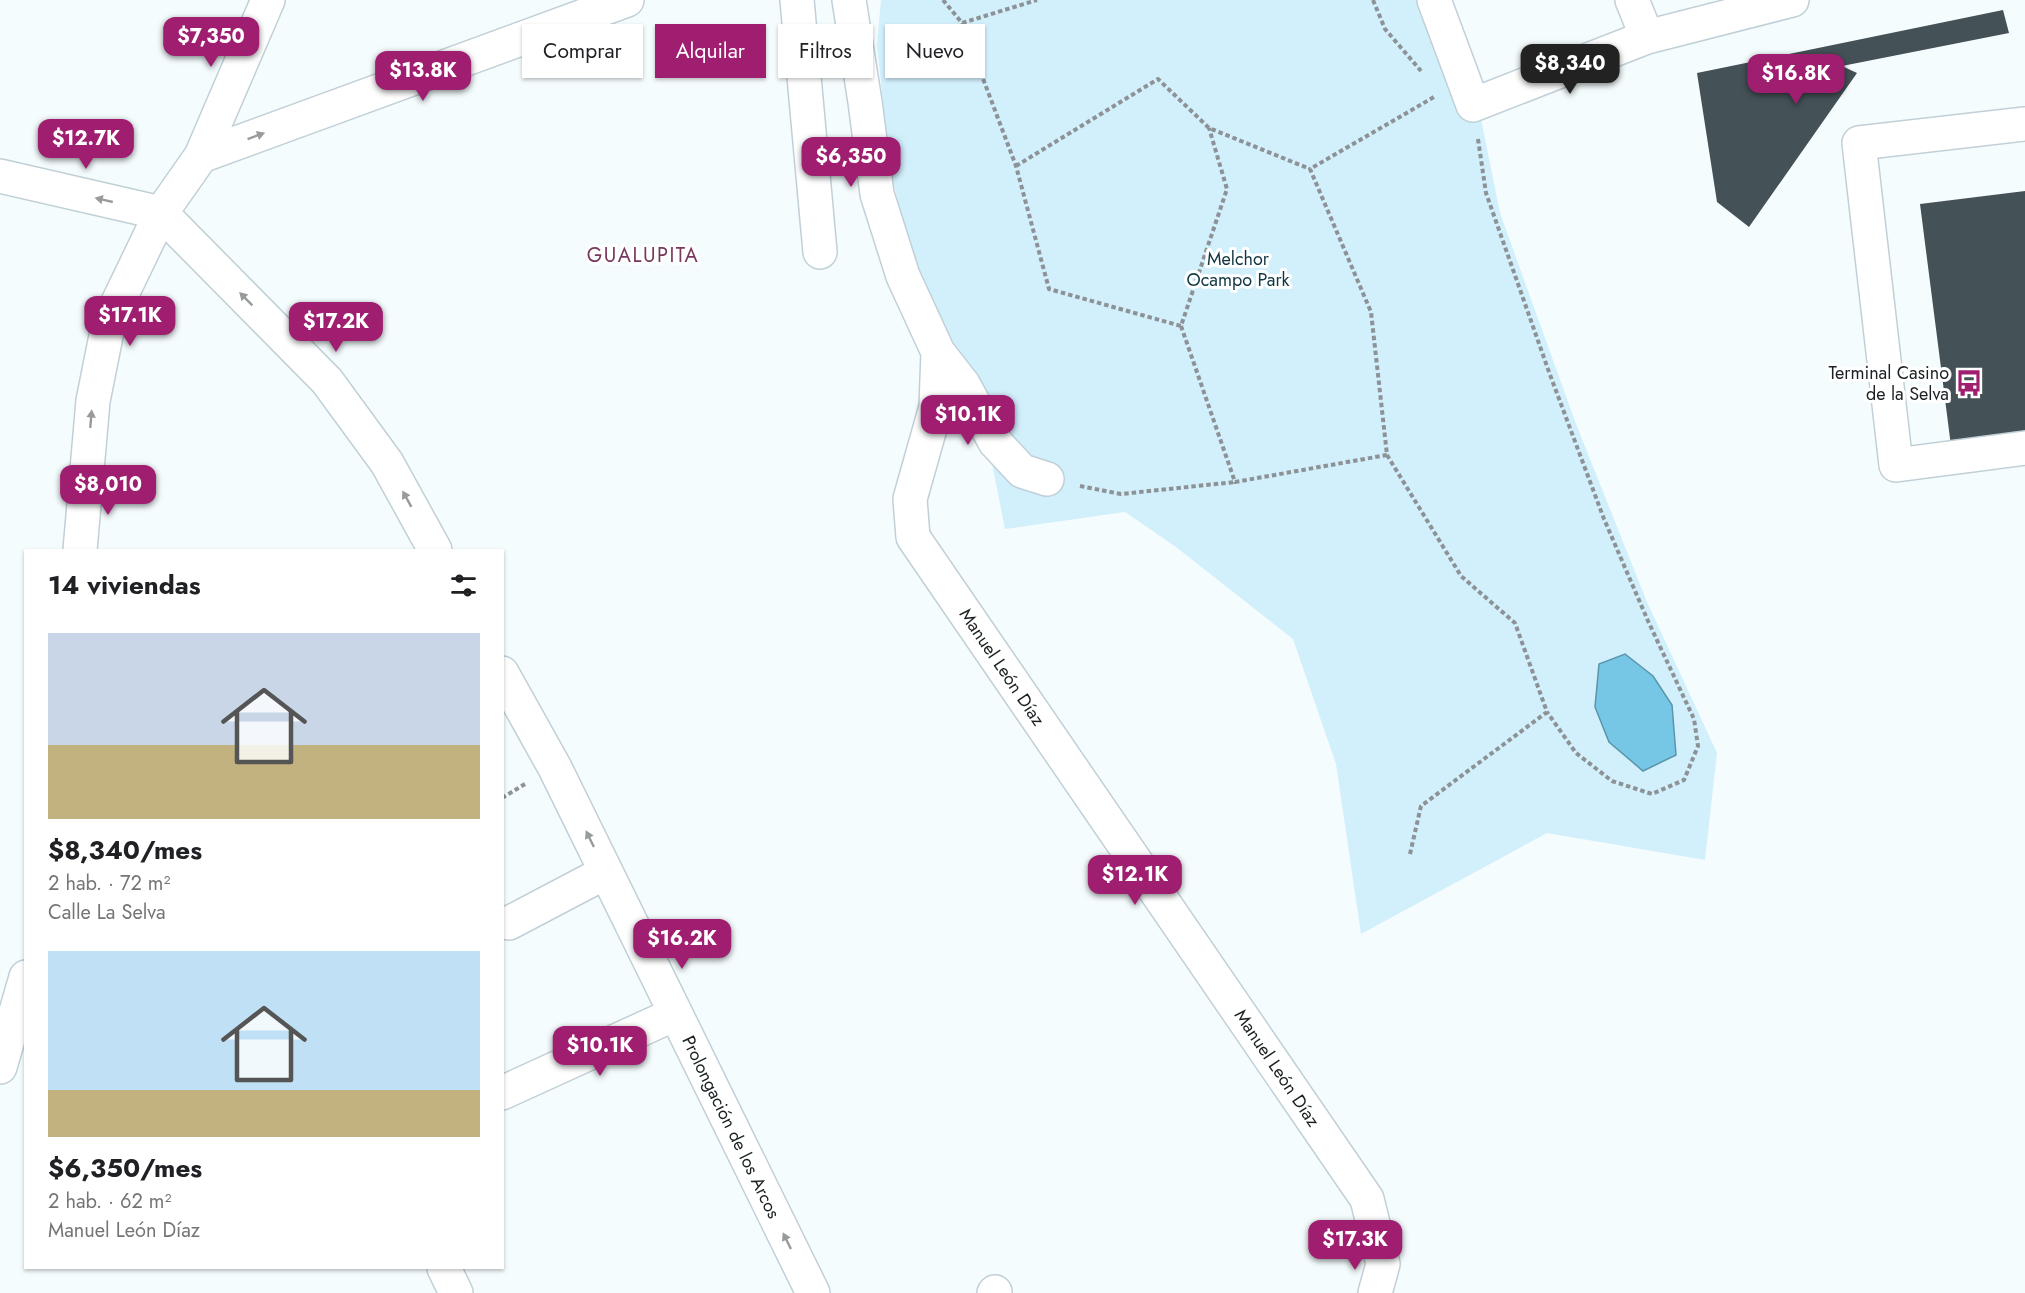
<!DOCTYPE html>
<html lang="es">
<meta charset="utf-8">
<style>
body{margin:0;font-family:Jost,sans-serif;background:#f2f2f2;color:#202124;height:100vh;display:flex;flex-direction:column;font-size:22px;white-space:nowrap}
*{box-sizing:border-box;margin:0}
p{font-size:20px;color:#757577}
.icon{flex:none;width:33px;height:33px;fill:none;stroke:currentColor;stroke-width:2;stroke-linecap:round;stroke-linejoin:round}
.map{position:relative;flex:1;overflow:hidden}
.sheet{position:absolute;left:24px;top:549px;width:480px;height:720px;display:flex;flex-direction:column;background:#fff;border-radius:0px;box-shadow:0 2px 4px #0004}
.sheet>*{flex:none}
.hud{position:absolute;left:522px;top:24px;width:570px;height:54px;display:flex;gap:12px}
.price{position:absolute;translate:-50% -51px;padding:0 14px;border-radius:12px;background:#9f1e70;color:#fff;font-size:20px;line-height:39px;filter:drop-shadow(0 2px 3px #0008)}
.price::after{content:'';position:absolute;left:50%;top:36px;width:18px;height:14px;margin-left:-9px;background:inherit;clip-path:polygon(0 0,100% 0,50% 100%)}
.price.current{background:#222;color:#fff}
ul{padding:0;list-style:none}
li{display:grid;align-content:center;gap:12px;height:318px;padding:0 24px}
li span{display:grid;place-items:center;height:186px;border-radius:0px;color:#555}
li>.icon{margin-inline-start:auto}
span .icon{width:108px;height:108px;fill:#fffc;stroke-width:1}
li b{font-size:26px}
h2{display:flex;justify-content:space-between;align-items:center;height:72px;padding:0 24px;font-size:26px}
.chip{padding:0 21px;border-radius:0px;background:#fff;box-shadow:0 2px 4px #0004;font-size:21px;line-height:54px}
.chip.current{background:#9f1e70;color:#fff}
.map>svg:first-child{display:block}
.green{fill:#d2effc}
.water{fill:#76c7e6;stroke:#5b95ac;stroke-width:1.5}
.building{fill:#445157}
.lines{fill:none;stroke-linecap:round;stroke-linejoin:round}
.minor-casing{stroke:#c1d0d7;stroke-width:36}
.path{stroke:#8c9295;stroke-width:4;stroke-dasharray:4.5 3;stroke-linecap:butt}
.minor{stroke:#fff;stroke-width:33}
.oneway{fill:#989b9c}
.labels{text-anchor:middle;dominant-baseline:central;stroke-width:6;stroke-linejoin:round;paint-order:stroke}
.park-label{font-size:18px;fill:#103643;stroke:#fff}
.poi-label{font-size:18px;fill:#1b2023;stroke:#fff;text-anchor:end}
.street-label{font-size:18px;fill:#1b2023;stroke:#fff}
.neighbourhood-label{font-size:20px;letter-spacing:1.5px;fill:#78385c;stroke:#fff}
</style>
<div class="map">
<svg width="2025" height="1293" viewBox="0 0 2025 1293">
<rect width="100%" height="100%" fill="#f5fcfe"/>
<!-- green -->
<path class="green" d="M881,0H1425L1480,114L1500,213L1576,424L1647,602L1717,753L1705,860L1547,833L1361,934L1336,764L1293,639L1176,547L1125,512L1005,529L980,403L923,295L890,170L877,45Z"/>
<!-- water -->
<path class="water" d="M1625,654L1653,676L1672,705L1676,755L1643,771L1609,742L1595,707L1599,664Z"/>
<!-- building -->
<path class="building" d="M2003,10L2009,33L1842,66L1857,73L1749,227L1717,202L1697,73Z
M2025,191V437L1951,446L1920,204Z"/>
<g class="lines">
<defs>
<path id="minor" d="M797,0L820,252
M849,0L865,102L877,194L903,276L938,352L936,407L910,499L913,537L1367,1199L1383,1264L1375,1293
M1434,0L1473,105L1647,37L1792,0
M1632,0L1647,37
M2025,124L1859,143L1896,465L2025,448
M201,156L627,0
M0,176L161,213
M161,213L327,381L387,463L435,550
M938,352L963,384L995,442L1022,471L1047,479
M80,550L93,401L109,321L161,213L201,156L268,0
M502,673L555,768L813,1293
M509,923L606,872
M0,1067L26,977
M502,1093L675,1014
M444,1268L456,1293
M994,1293L995,1292"/>
</defs>
<!-- minor casing -->
<use href="#minor" class="minor-casing"/>
<!-- path -->
<path class="path" d="M943,0L962,23L1037,0
M1373,0L1385,29L1421,71
M962,23L1016,166L1049,289L1181,326L1227,189L1209,128
M1478,139L1486,193L1549,372L1604,519L1648,621L1694,719L1698,746L1684,780L1652,794L1612,781L1576,753L1547,712
M1016,166L1158,79L1209,128L1310,169
M1181,326L1235,482L1387,455
M1080,486L1121,494L1235,482
M502,798L525,784
M1410,854L1421,806L1547,712L1515,623L1461,576L1387,455L1371,312L1310,169L1434,97"/>
<!-- minor -->
<use href="#minor" class="minor"/>
</g>
<!-- one-way arrows -->
<defs><path id="oneway-solid" d="M-6-.8H1V-3.2L6.5 0L1 3.2V.8H-6Z" transform="scale(1.5)"/></defs>
<g class="oneway">
<use href="#oneway-solid" transform="translate(256 136) rotate(-20)"/>
<use href="#oneway-solid" transform="translate(104 200) rotate(-167)"/>
<use href="#oneway-solid" transform="translate(246 299) rotate(-135)"/>
<use href="#oneway-solid" transform="translate(91 419) rotate(-85)"/>
<use href="#oneway-solid" transform="translate(407 499) rotate(-119)"/>
<use href="#oneway-solid" transform="translate(590 839) rotate(-116)"/>
<use href="#oneway-solid" transform="translate(787 1241) rotate(-116)"/>
</g>
<!-- icons -->
<defs>
<symbol id="bus-bare" viewBox="-9 -9 18 18"><path d="M-5-6H5V4H4V6H2V4H-2V6H-4V4H-5ZM-3.5-4V0h7V-4ZM-3.5 1.2v1.5H-2V1.2ZM2 1.2v1.5H3.5V1.2Z" fill="#9f1e70" stroke="#fff" stroke-width="2.5" paint-order="stroke"/></symbol>
</defs>
<g fill-rule="evenodd">
<use href="#bus-bare" x="1950" y="364" width="38" height="38"/>
</g>
<g class="labels">
<!-- park labels -->
<g class="park-label">
<text x="1238" y="259">Melchor<tspan x="1238" dy="21">Ocampo Park</tspan></text>
</g>
<!-- poi labels -->
<g class="poi-label">
<text x="1949" y="373">Terminal Casino<tspan x="1949" dy="21">de la Selva</tspan></text>
</g>
<!-- street labels -->
<g class="street-label">
<text transform="translate(1002 667) rotate(56)">Manuel León Díaz</text>
<text transform="translate(1277 1068) rotate(56)">Manuel León Díaz</text>
<text transform="translate(731 1127) rotate(64)">Prolongación de los Arcos</text>
</g>
<!-- neighbourhood labels -->
<g class="neighbourhood-label">
<text x="643" y="255">GUALUPITA</text>
</g>
</g>
</svg>
<b class="price" style="left:211px;top:68px">$7,350</b>
<b class="price current" style="left:1570px;top:95px">$8,340</b>
<b class="price" style="left:423px;top:102px">$13.8K</b>
<b class="price" style="left:1796px;top:105px">$16.8K</b>
<b class="price" style="left:86px;top:170px">$12.7K</b>
<b class="price" style="left:851px;top:188px">$6,350</b>
<b class="price" style="left:130px;top:347px">$17.1K</b>
<b class="price" style="left:336px;top:353px">$17.2K</b>
<b class="price" style="left:968px;top:446px">$10.1K</b>
<b class="price" style="left:108px;top:516px">$8,010</b>
<b class="price" style="left:1135px;top:906px">$12.1K</b>
<b class="price" style="left:682px;top:970px">$16.2K</b>
<b class="price" style="left:600px;top:1077px">$10.1K</b>
<b class="price" style="left:1355px;top:1271px">$17.3K</b>
<div class="hud">
<a class="chip">Comprar</a>
<a class="chip current">Alquilar</a>
<a class="chip">Filtros</a>
<a class="chip">Nuevo</a>
</div>
<section class="sheet">
<h2>14 viviendas<svg class="icon" aria-label="filters" viewBox="0 0 24 24"><path d="M4 7h16M4 17h16"/><circle cx="9" cy="7" r="2"/><circle cx="15" cy="17" r="2"/></svg></h2>
<ul>
<li><span style="background:linear-gradient(#c9d6e8 60%,#c2b280 0)"><svg class="icon" aria-label="home" viewBox="0 0 24 24"><path d="M3 11l9-7 9 7M6 9v11h12V9"/></svg></span><div><b>$8,340/mes</b><p>2 hab. · 72 m²</p><p>Calle La Selva</p></div></li>
<li><span style="background:linear-gradient(#bfe0f5 75%,#c2b280 0)"><svg class="icon" aria-label="home" viewBox="0 0 24 24"><path d="M3 11l9-7 9 7M6 9v11h12V9"/></svg></span><div><b>$6,350/mes</b><p>2 hab. · 62 m²</p><p>Manuel León Díaz</p></div></li>
</ul>
</section>
</div>
